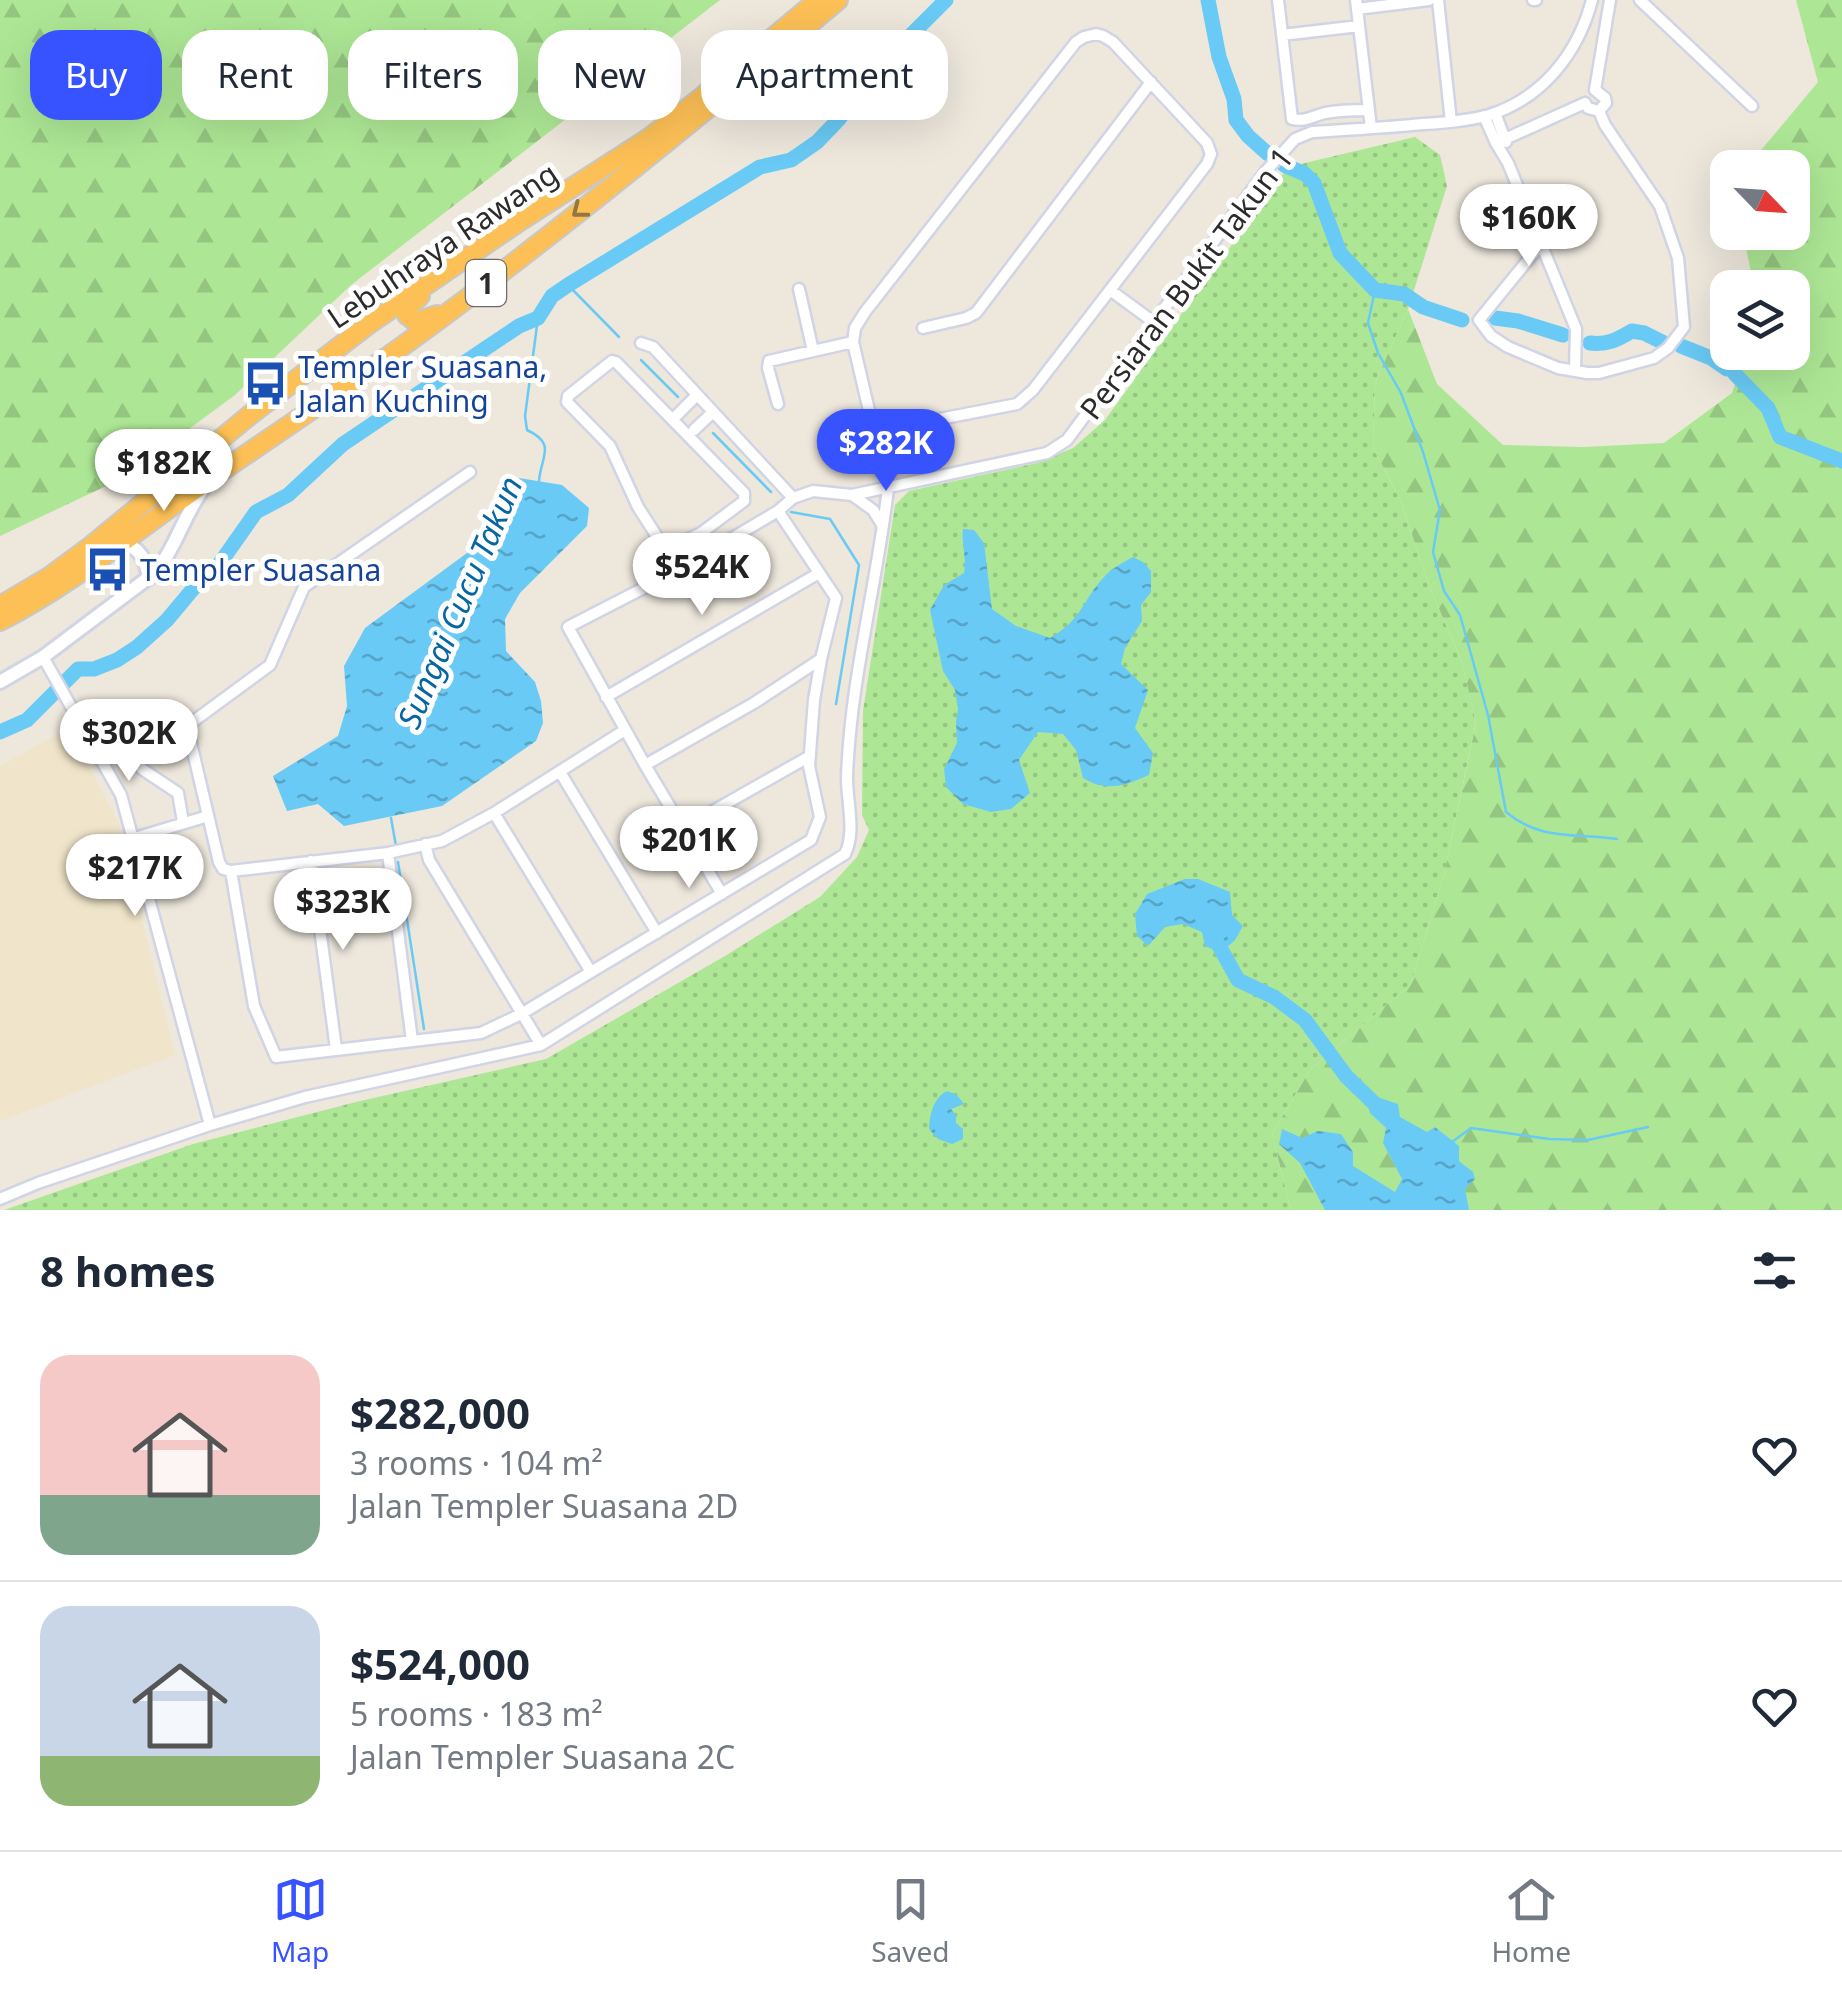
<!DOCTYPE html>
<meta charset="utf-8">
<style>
body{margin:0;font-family:"Noto Sans",sans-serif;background:#f2f2f3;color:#1f2937;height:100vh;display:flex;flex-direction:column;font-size:38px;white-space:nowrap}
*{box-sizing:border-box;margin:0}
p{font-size:32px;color:#747a83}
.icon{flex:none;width:55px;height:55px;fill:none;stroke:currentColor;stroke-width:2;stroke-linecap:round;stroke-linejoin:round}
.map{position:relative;height:1210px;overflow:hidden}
.drawer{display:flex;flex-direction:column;background:#fff;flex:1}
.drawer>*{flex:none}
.guide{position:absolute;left:30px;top:30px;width:1000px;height:90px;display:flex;gap:20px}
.needle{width:65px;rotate:115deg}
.tools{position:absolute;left:1710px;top:150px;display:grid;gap:20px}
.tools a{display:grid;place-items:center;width:100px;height:100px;border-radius:20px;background:#fff;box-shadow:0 10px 40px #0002;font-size:50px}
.price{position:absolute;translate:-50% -85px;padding:0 22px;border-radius:35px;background:#fff;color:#222;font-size:32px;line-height:65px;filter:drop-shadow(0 2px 5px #0008)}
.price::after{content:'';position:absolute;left:50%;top:60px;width:30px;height:22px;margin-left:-15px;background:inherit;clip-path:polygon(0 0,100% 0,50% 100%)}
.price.active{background:#3753ff;color:#fff}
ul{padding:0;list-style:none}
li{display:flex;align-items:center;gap:30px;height:250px;padding:0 40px}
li+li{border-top:2px solid #e0e1e3}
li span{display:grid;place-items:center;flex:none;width:280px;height:200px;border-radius:30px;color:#555}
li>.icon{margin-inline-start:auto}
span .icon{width:120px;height:120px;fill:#fffc;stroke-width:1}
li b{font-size:42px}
h2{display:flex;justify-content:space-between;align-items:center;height:120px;padding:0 40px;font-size:42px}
.tag{padding:0 35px;border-radius:30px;background:#fff;box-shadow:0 10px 40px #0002;font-size:35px;line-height:90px}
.tag.active{background:#3753ff;color:#fff}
.menu{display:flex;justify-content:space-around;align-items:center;height:140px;border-top:2px solid #e0e1e3;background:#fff;font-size:28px;color:#747a83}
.menu a{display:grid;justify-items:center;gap:5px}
.menu .active{color:#3753ff}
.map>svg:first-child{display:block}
.education{fill:#f0e5ca}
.grass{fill:url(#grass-dots)}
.forest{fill:url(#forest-firs)}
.water{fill:url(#water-ripples)}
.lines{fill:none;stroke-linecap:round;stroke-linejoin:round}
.stream{stroke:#69caf5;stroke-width:2.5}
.river{stroke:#69caf5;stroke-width:15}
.minor-casing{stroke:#d1d4e4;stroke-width:15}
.tertiary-casing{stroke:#d1d4e4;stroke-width:18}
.trunk-casing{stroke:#c8c8c8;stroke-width:22}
.minor{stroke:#fff;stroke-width:10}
.tertiary{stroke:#fff;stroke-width:12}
.trunk{stroke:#fcc056;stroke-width:18}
.oneway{stroke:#947640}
.labels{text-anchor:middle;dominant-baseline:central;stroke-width:10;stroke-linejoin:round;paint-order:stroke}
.shield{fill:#fff;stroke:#6b6b6b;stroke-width:2.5}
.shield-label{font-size:28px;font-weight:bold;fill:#2b2b2b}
.street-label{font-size:30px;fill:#2b2b2b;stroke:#fff}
.transit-label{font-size:30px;fill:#164399;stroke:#fff;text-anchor:start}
.water-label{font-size:32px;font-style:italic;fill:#0666a3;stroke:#fff}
</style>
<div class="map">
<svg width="1842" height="1210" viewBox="0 0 1842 1210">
<defs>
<pattern id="grass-dots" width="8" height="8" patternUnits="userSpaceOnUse" patternTransform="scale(2.5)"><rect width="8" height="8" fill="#ade795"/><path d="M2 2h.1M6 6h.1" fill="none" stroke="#95c681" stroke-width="1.8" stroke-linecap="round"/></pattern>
<pattern id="forest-firs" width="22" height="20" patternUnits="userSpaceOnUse" patternTransform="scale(2.5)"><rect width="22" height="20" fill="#ade795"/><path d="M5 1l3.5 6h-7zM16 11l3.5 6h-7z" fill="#95c681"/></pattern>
<pattern id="water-ripples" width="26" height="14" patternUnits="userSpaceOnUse" patternTransform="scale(2.5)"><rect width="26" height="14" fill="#69caf5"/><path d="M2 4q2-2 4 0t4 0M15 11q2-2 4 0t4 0" fill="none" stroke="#57a4c7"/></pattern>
</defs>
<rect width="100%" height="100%" fill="#ede7dc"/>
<!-- education -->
<path class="education" d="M69,728L118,822L175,1055L0,1121V766Z"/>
<!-- grass -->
<path class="grass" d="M1415,137L1440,155L1447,186L1408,309L1375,383L1373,448L1400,499L1430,588L1462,662L1476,722L1444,874L1411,984L1310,1070L1272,1134L1291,1210H4L193,1144L356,1102L546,1059L725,956L820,897L857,857L869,830L862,815L863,711L895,505L909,491L1037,463L1073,448L1105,420L1288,167Z"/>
<!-- forest -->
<path class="forest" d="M0,0H720L351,285L235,395L121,479L0,536Z
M1796,0H1842V1210H1291L1272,1134L1310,1070L1411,984L1444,874L1476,723L1462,662L1430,588L1400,499L1373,448L1375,383L1408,309L1437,384L1503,445L1583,447L1664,443L1732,393L1745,353L1792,352V288L1754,287L1743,233L1792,232V168L1747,167L1818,82Z"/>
<!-- water -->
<path class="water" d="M519,478L562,485L589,508L587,526L520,593L505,619L506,651L535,682L541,701L543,723L536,741L442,806L344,826L318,804L287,811L273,776L338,736L347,706L344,666L365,628L501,528L511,512Z
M963,529L974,530L984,543L992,609L1016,626L1050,638C1083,619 1082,600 1105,576C1112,568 1124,562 1133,557L1143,562L1151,571V592L1141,605L1142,621L1125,648L1121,664L1148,690L1135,728L1153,753L1149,775C1126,785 1107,793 1083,778L1076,750L1063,734L1038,732L1019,760L1030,793L1011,809L991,812L963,804L946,787L944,769L957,743L956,722L958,709L955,690L943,671L930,610L944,585L964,573C967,557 961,545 963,529Z
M1185,879H1198L1230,892L1232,915L1243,926L1235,940L1221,953L1205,946L1202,932L1183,924L1165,927L1148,946L1137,936L1135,914L1147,894Z
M947,1091L957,1095L964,1104L951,1109L956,1115V1123L963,1129V1139L952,1144L938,1139L929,1129C930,1114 933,1098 947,1091Z
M1374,1096L1398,1104L1400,1117L1427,1132L1435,1127L1459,1146V1161L1473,1172L1475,1179L1465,1189L1469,1210H1325L1300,1163L1279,1144L1282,1129L1302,1138L1318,1131L1341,1134L1353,1152V1166L1395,1192L1402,1179L1383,1143L1386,1128L1370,1113L1367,1098Z"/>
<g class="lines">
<!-- stream -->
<path class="stream" d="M568,285L619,337
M1375,290L1368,323L1378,353L1401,393L1423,452L1440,510L1433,552L1444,591L1460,615L1488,715L1506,812C1540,841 1576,833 1617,839
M538,318L525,416L527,430C557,444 541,456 539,481
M641,360L678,397
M713,433L771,492
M791,512L830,519L859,565L836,704
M391,818L396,846
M398,862L424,1029
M1452,1142L1471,1128L1549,1139L1588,1140L1648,1127"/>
<!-- river -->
<path class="river" d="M1208,0L1219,57L1234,99L1236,120L1248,136L1268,154
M1284,165L1305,174L1314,183L1340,253L1375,290L1404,294L1423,307L1462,320
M1495,318L1518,321L1563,335
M1590,343C1607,345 1617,340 1632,331L1644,333L1664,343
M1681,346L1711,358L1727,369
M1735,374L1768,408L1780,437L1842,461
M0,732L27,720L78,669H94L117,660L137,647L167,620L208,571L218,566L256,512L288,495L343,444L519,326L538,318L552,296L568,285L760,167L791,160L817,142L839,119L876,70L946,0
M1213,935L1238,980L1274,997L1305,1020L1346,1076L1380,1109"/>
<defs>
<path id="minor" d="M1278,0L1292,119C1305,122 1313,116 1325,113C1340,110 1354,110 1369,110
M1356,0L1371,128
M1438,0L1451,122
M1533,0H1536
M1640,0L1752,106
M1357,9L1429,0
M1096,34L1103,36L1113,42L1207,143L1211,154L1207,164L1033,390L1017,404L888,429L878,427L871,419L853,342L855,328L865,312L1076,42L1084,37Z
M1282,35L1359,26
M1595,90L1610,0
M1595,90L1605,98L1606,103L1599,111
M1495,113L1506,142
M1484,116L1496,143L1508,163L1576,329L1575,371
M1496,143L1585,103
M1541,244L1479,320L1491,336L1508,347L1558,368L1587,373H1599L1654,358L1668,348L1684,327L1678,258L1660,206L1605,125L1599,111L1588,108L1585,103
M799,289L813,351
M1110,290L1155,323
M923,328L966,318L976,313L1151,82
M641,343L653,347L793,498
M612,361L616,362L744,493V501L701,533L670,548L663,546L638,507L610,446L567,402L568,396Z
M778,404L768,368L769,361L853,342
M677,415L697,395
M694,430L713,412
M470,472L304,587L270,665L187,726L219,862L223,869L231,871L388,853L442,841L494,813L625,730
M852,495L873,510L883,526
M43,657L121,795L210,1125
M606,697L819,573
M86,732L106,730L128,749L142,769L178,793L183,822
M645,765L754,703L821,659
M560,772L657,933
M494,813L591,972
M683,828L810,756
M135,838L208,816
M425,844L429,860L541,1045
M388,853L412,1041
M311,861L336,1049
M231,871L254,1006L276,1057L481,1033L521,1014L811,840L820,817L809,766L814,700L821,659L836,598L778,511
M722,894L645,765L568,627L673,573L778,511L793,498L813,491L852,495L1047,453L1067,440L1266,171L1295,139L1312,132C1345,130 1379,128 1412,125C1437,123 1464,122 1489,115C1543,98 1578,53 1592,0
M0,1199L38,1183L210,1125L305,1097L541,1045L845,854C856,832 847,803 847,778C850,680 877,585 888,488"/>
<path id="tertiary" d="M120,544C140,545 146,561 149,578
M0,682L43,657L156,572C176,547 184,515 203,489"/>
<path id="trunk" d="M420,296L407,309V315L416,322L437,315
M0,606L49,577L91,546L250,415L369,324L517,223L649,138L697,101L818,0
M0,621C76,582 143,525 213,477C292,423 372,370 449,312C582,213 711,107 838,0"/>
</defs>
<!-- minor casing -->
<use href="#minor" class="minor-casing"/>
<!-- tertiary casing -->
<use href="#tertiary" class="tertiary-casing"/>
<!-- trunk casing -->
<use href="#trunk" class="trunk-casing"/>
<!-- minor -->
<use href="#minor" class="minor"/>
<!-- tertiary -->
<use href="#tertiary" class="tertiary"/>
<!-- trunk -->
<use href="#trunk" class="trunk"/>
</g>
<!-- one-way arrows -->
<defs><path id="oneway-chevron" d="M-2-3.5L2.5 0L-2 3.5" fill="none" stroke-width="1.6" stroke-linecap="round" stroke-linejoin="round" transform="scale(2.5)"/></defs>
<use class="oneway" href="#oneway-chevron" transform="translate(579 211) rotate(142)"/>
<!-- icons -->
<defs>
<symbol id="bus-bare" viewBox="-9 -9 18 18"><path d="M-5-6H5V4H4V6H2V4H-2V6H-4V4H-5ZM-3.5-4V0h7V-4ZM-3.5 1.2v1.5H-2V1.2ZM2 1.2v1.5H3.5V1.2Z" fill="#1a4fb4" stroke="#fff" stroke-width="2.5" paint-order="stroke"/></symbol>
</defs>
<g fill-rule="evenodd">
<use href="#bus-bare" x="234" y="352" width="63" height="63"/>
<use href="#bus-bare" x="76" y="538" width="63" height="63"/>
</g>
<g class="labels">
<!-- shield labels -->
<rect class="shield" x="466" y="260" width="40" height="46" rx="8"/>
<g class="shield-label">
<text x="486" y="283">1</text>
</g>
<!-- street labels -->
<g class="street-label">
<text transform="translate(442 245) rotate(-34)">Lebuhraya Rawang</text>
<text transform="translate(1186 283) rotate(-53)">Persiaran Bukit Takun 1</text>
</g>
<!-- transit labels -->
<g class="transit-label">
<text x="298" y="366">Templer Suasana,<tspan x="298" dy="34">Jalan Kuching</tspan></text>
<text x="140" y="569">Templer Suasana</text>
</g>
<!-- water labels -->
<g class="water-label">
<text transform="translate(459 602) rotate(-67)">Sungai Cucu Takun</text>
</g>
</g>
</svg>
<div class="tools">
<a><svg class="needle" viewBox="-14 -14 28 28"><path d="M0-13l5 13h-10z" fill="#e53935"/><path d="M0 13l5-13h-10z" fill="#747a83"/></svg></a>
<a><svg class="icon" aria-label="layers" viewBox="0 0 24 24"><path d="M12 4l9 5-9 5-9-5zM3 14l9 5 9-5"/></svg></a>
</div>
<b class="price" style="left:1529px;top:269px">$160K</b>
<b class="price active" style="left:886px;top:494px">$282K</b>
<b class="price" style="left:164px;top:514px">$182K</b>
<b class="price" style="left:702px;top:618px">$524K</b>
<b class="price" style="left:129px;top:784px">$302K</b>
<b class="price" style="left:689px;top:891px">$201K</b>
<b class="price" style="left:135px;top:919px">$217K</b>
<b class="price" style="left:343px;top:953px">$323K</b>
<div class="guide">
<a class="tag active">Buy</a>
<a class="tag">Rent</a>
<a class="tag">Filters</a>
<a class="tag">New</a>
<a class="tag">Apartment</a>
</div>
</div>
<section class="drawer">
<h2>8 homes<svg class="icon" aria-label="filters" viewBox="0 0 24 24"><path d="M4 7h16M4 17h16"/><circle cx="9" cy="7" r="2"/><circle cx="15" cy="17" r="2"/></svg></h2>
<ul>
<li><span style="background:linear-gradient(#f6c9c9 70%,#7fa58c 0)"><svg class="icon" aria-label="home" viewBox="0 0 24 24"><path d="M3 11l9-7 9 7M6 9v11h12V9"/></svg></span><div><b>$282,000</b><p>3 rooms · 104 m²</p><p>Jalan Templer Suasana 2D</p></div><svg class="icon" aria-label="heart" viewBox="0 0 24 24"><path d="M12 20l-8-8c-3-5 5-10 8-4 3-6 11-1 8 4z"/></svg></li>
<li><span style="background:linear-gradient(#c9d6e8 75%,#8fb573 0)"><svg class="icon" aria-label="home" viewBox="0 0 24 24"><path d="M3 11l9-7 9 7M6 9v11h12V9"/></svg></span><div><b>$524,000</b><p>5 rooms · 183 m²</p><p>Jalan Templer Suasana 2C</p></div><svg class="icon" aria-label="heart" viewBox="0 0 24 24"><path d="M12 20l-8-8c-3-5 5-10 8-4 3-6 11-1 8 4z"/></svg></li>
</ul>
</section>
<nav class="menu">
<a class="active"><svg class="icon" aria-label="map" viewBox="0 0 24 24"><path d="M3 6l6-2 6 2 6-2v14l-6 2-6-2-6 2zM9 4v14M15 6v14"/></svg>Map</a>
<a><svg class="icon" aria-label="saved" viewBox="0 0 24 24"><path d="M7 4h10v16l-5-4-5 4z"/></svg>Saved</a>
<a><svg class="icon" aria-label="home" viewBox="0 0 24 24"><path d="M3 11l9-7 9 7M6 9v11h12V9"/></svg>Home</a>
</nav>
